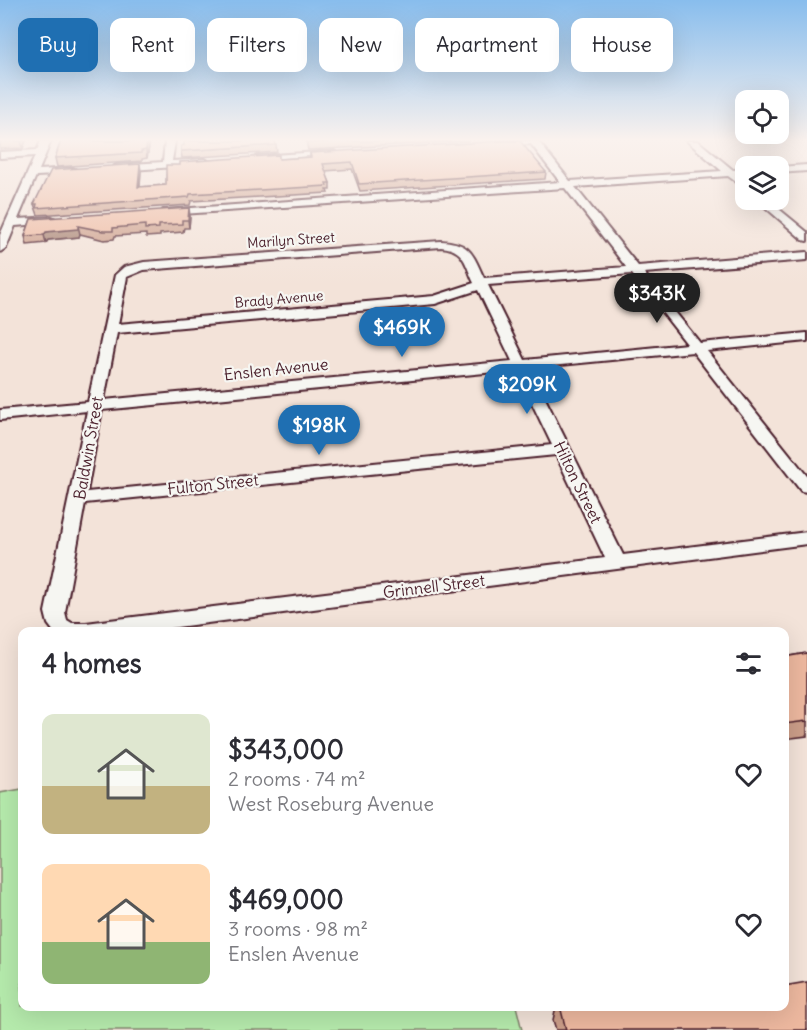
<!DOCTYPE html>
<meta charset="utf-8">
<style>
body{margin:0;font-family:Delius,sans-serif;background:#f2f2f3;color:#2b2b33;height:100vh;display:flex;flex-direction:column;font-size:22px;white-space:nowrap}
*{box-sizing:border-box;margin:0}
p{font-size:20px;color:#7c7c81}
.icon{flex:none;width:33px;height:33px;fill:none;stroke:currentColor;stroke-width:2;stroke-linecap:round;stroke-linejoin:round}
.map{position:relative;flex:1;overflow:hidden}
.details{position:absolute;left:18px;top:627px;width:771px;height:384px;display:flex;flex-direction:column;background:#fff;border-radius:12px;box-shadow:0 6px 24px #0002}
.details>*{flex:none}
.top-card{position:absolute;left:18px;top:18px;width:771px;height:54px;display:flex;gap:12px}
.controls{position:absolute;left:735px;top:90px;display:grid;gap:12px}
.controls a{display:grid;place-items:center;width:54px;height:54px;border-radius:12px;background:#fff;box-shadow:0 6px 24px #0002;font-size:30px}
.price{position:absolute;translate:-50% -51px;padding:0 14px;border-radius:21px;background:#1f6fb2;color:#fff;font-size:20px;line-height:39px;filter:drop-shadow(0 2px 3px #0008)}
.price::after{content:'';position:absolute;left:50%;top:36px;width:18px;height:14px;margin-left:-9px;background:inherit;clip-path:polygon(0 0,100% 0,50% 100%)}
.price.active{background:#222;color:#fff}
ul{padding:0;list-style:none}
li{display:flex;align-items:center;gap:18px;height:150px;padding:0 24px}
li span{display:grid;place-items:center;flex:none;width:168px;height:120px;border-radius:12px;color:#555}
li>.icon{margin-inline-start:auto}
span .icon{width:72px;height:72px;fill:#fffc;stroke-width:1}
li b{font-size:26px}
h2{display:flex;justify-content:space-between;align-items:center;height:72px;padding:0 24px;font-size:26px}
.chip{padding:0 21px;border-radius:12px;background:#fff;box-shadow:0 6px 24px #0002;font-size:21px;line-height:54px}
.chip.active{background:#1f6fb2;color:#fff}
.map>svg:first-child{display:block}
.green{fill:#b5eaac;stroke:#80846c;stroke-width:1.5}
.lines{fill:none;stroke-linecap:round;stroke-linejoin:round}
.minor-casing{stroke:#4a1f2b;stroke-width:4}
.minor{fill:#f6f6f2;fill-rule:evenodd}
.wall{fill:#cc9e89;stroke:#4a1f2b;stroke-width:1.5}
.shaded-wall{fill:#a6816f;stroke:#4a1f2b;stroke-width:1.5}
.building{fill:#edb89f;stroke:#4a1f2b;stroke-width:1.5}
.labels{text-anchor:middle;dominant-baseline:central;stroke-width:4.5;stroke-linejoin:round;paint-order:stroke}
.far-street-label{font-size:14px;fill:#4a1f2b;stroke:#f6f6f2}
.street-label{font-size:16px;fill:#4a1f2b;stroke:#f6f6f2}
</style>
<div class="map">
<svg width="807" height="1030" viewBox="0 0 807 1030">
<rect width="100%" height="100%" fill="#f3e3d9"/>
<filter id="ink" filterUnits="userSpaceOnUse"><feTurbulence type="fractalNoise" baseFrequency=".0167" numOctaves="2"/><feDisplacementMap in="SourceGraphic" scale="12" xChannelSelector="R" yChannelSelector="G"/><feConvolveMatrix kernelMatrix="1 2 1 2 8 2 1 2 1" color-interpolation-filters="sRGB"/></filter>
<g filter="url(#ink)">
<!-- green -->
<path class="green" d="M22,789V1006H516L522,1030H0V793Z"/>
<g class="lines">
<defs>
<path id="minor" d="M41,141H51L39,170L73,168L78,171L73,174L36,176L18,219L52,217L58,220L52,223L15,226L6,248L0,252V235L35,156L0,158V152L37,150Z
M165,141H175L172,161L205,159L210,162L205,165L116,171L111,168L116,165L163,162Z
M497,141H538L570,181L722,171L687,141H698L733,170L746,169V175H739L746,180V189L728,176L575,187L638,266L807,252V260L644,273L700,343L807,333V341L707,351L807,476V492L801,491L693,352L530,368L623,555L807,532V544L139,632H54L48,624L45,612L87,411L0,420V410L88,402L115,275L124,267L144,262L441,241C471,243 472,253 484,278L626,267L565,188L167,215L162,212L163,210L560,182L531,144L493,146V142ZM441,247C465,249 465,264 474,283L434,296L118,324L127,277L144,270ZM632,274L687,344L525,360L488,285ZM478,290L512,361L104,400L117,333L435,304ZM516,370L552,445L87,492L102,410ZM556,455L605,558L86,623H72L67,620L65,612L85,503Z
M334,151L339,154L337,156L257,162L252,159L257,156Z
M807,165V171L778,173V167Z
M757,200H768L807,232V241L803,240Z"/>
</defs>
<!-- minor casing -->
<use href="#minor" class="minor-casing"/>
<!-- minor -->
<use href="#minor" class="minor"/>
</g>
<!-- wall -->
<path class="wall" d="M0,141H26L23,148L0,149Z
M61,141H150L147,158L142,159V161L57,167L55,158Z
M306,141H469L308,150Z
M276,145L277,152L182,158L181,151Z
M310,153L546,172L545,179L360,191L352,169L325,171L330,183V190H327L328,193L191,201L190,205L38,215L34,204L141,171L140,187L166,185L279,159L310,157Z
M190,216L189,228H184L183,232L160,234V236L146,237V234L115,236L114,239L104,240L80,234L79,237L48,240L46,243L27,245L25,236L31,219Z
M807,653V736L784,739V657Z
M556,1006H784L807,1030H556L553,1020Z"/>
<!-- shaded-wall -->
<path class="shaded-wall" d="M21,141H26L23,148Z
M147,141H150L147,158L146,150Z
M140,164L141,171L139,194L138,187Z
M189,208L190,216L189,228L188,220Z
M78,226L80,234L79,237L48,240L46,243L44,235L46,232Z"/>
<!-- building -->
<path class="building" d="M61,141H147L146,150L141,151V153L55,158Z
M184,141H275L276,145L181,151V146L184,145Z
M307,141H346L308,143Z
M503,141H520L546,172L359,184L352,162L323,164L330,183H326L327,186L190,194L189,197L36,208L37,204H34L51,170L140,164L138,187L166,185V165H180V162L279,155V159L311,157L310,153Z
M189,208L188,220H182V224L159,225V228L145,229V225L113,228V231H103L78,226V229L46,232L44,235L25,236L31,219Z
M807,653V721L784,724V657Z
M807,982V1030H566L560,1006H784V986Z"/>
</g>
<!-- sky -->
<linearGradient id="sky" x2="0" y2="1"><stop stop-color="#88bded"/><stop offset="0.49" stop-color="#faf2ee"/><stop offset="1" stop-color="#faf2ee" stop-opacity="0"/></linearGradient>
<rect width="807" height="285" fill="url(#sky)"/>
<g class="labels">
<!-- far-street labels -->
<g class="far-street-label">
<text transform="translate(291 240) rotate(-4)">Marilyn Street</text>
<text transform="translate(279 299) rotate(-5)">Brady Avenue</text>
</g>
<!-- street labels -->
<g class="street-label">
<text transform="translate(276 369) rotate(-6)">Enslen Avenue</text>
<text transform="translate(88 448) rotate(-80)">Baldwin Street</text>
<text transform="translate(578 482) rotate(64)">Hilton Street</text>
<text transform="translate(213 484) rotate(-6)">Fulton Street</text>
<text transform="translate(434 586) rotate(-7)">Grinnell Street</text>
</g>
</g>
</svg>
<div class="controls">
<a><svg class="icon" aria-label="locate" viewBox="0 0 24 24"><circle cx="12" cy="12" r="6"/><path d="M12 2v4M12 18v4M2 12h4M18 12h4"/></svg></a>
<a><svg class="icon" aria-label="layers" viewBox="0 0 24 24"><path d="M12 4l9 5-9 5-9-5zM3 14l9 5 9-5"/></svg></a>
</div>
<b class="price active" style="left:657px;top:324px">$343K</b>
<b class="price" style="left:402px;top:358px">$469K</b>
<b class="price" style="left:527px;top:415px">$209K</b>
<b class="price" style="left:319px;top:456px">$198K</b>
<div class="top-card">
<a class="chip active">Buy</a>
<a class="chip">Rent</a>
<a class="chip">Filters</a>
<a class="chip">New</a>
<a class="chip">Apartment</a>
<a class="chip">House</a>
</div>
<section class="details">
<h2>4 homes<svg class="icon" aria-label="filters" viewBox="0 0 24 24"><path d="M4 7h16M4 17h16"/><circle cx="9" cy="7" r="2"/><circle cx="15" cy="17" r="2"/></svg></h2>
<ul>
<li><span style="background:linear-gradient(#dfe7d0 60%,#c2b280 0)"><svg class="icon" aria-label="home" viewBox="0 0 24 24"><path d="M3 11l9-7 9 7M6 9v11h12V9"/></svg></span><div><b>$343,000</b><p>2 rooms · 74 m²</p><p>West Roseburg Avenue</p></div><svg class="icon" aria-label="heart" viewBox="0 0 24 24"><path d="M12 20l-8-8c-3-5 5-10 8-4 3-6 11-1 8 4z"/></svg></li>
<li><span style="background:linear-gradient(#ffd9b3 65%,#8fb573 0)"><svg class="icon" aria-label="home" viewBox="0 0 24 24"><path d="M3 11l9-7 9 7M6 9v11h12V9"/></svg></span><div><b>$469,000</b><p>3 rooms · 98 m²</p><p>Enslen Avenue</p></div><svg class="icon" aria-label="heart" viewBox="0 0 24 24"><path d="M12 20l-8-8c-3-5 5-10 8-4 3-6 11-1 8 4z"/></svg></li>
</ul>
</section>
</div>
